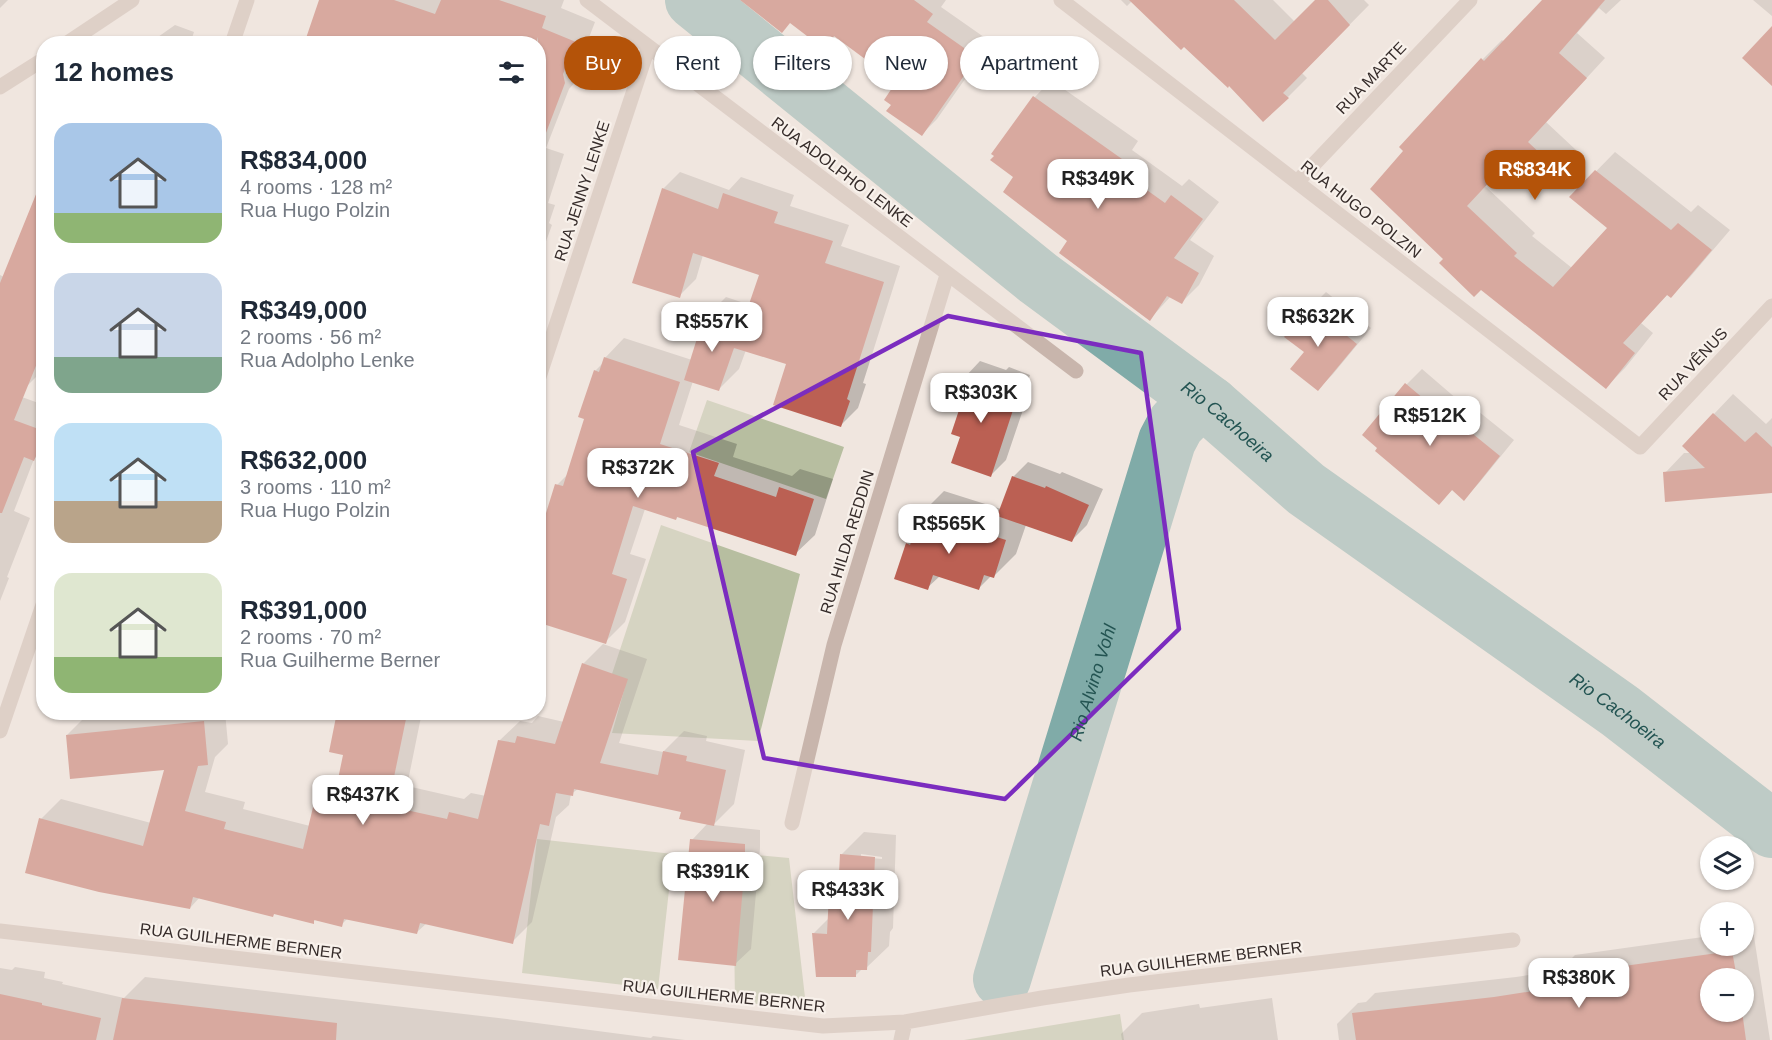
<!DOCTYPE html>
<meta charset="utf-8">
<style>
body{margin:0;font-family:Helvetica,sans-serif;background:#f2f2f3;color:#1f2937;height:100vh;display:flex;flex-direction:column;font-size:22px;white-space:nowrap}
*{box-sizing:border-box;margin:0}
p{font-size:20px;color:#747a83}
.icon{flex:none;width:33px;height:33px;fill:none;stroke:currentColor;stroke-width:2;stroke-linecap:round;stroke-linejoin:round}
.map{position:relative;flex:1;overflow:hidden}
.side{position:absolute;left:36px;top:36px;width:510px;height:684px;display:flex;flex-direction:column;background:#fff;border-radius:24px;box-shadow:0 2px 4px #0004}
.side>*{flex:none}
.guide{position:absolute;left:564px;top:36px;width:570px;height:54px;display:flex;gap:12px}
.controls{position:absolute;left:1700px;top:836px;display:grid;gap:12px}
.controls a{display:grid;place-items:center;width:54px;height:54px;border-radius:50%;background:#fff;box-shadow:0 2px 4px #0004;font-size:30px}
.price{position:absolute;translate:-50% -51px;padding:0 14px;border-radius:12px;background:#fff;color:#222;font-size:20px;line-height:39px;filter:drop-shadow(0 2px 3px #0008)}
.price::after{content:'';position:absolute;left:50%;top:36px;width:18px;height:14px;margin-left:-9px;background:inherit;clip-path:polygon(0 0,100% 0,50% 100%)}
.price.selected{background:#b45309;color:#fff}
ul{padding:0;list-style:none}
li{display:flex;align-items:center;gap:18px;height:150px;padding:0 18px}
li span{display:grid;place-items:center;flex:none;width:168px;height:120px;border-radius:18px;color:#555}
li>.icon{margin-inline-start:auto}
span .icon{width:72px;height:72px;fill:#fffc;stroke-width:1}
li b{font-size:26px}
h2{display:flex;justify-content:space-between;align-items:center;height:72px;padding:0 18px;font-size:26px}
.pill{padding:0 21px;border-radius:27px;background:#fff;box-shadow:0 2px 4px #0004;font-size:21px;line-height:54px}
.pill.selected{background:#b45309;color:#fff}
.map>svg:first-child{display:block}
.green{fill:#b7bea0}
.shadow{fill:#0003;fill-rule:evenodd}
.lines{fill:none;stroke-linecap:round;stroke-linejoin:round}
.river{stroke:#80aba8;stroke-width:58}
.building{fill:#bb6053}
.minor{stroke:#c8b5ac;stroke-width:15}
.marked{fill:none;stroke:#7b2cbf;stroke-width:4.5;stroke-linejoin:round}
.labels{text-anchor:middle;dominant-baseline:central;stroke-width:4.5;stroke-linejoin:round;paint-order:stroke}
.street-label{font-size:16px;fill:#362c2a;stroke:#f8f1eb}
.water-label{font-size:18px;font-style:italic;fill:#235452;stroke:#f8f1eb}
</style>
<div class="map">
<svg width="1772" height="1040" viewBox="0 0 1772 1040">
<rect width="100%" height="100%" fill="#f0e6df"/>
<!-- green -->
<path class="green" d="M707,400L844,447L826,499L689,452Z
M661,525L800,574L758,741L612,733L625,687L609,683Z
M537,839L673,854L658,989L522,973Z
M733,853L789,858L806,1006L735,1003Z
M1120,1014L1124,1040H964Z"/>
<!-- shadow -->
<path class="shadow" d="M0,0H8L0,8Z
M322,0H564L561,8L595,22L583,53L584,62L577,80L569,89L546,148L564,154L548,203L555,205L549,223L552,225L538,263V44H306Z
M743,0H946L941,7L991,42L937,119L922,134L893,105L898,82L836,35L824,47L791,22Z
M1121,0H1273L1295,22L1317,0H1364L1369,5L1302,73L1307,78L1288,97L1229,84L1132,1L1127,6Z
M1544,0H1621L1606,14L1599,8L1577,33L1605,58L1546,122L1576,150L1541,188L1509,160L1485,186L1535,233L1532,236L1572,268L1609,228L1571,197L1615,152L1691,212L1698,205L1730,230L1690,277L1671,296L1668,294L1641,323L1653,333L1625,368L1606,387L1446,259L1406,151L1401,147L1483,59L1502,40L1504,42Z
M1753,0H1772V16Z
M175,25L194,32L190,44H148Z
M1051,80L1138,141L1132,150L1182,186L1189,179L1219,202L1190,240L1214,256L1199,285L1182,302L1171,296L1150,319L1069,241L1015,177L1035,97Z
M680,172L729,190L741,177L794,195L790,206L849,225L841,246L900,266L863,383L866,384L858,408L841,425L788,363L746,350L739,369L719,389L693,381L679,425L737,444L733,457L792,476L800,469L833,479L815,535L795,554L678,516L676,519L645,509L630,554L646,559L625,622L603,644L647,659L619,743L663,752L684,731L707,736L706,741L745,750L734,804L713,825L760,830V848L751,949L735,964L692,840L708,823L682,810L578,789L571,794L569,805L556,817L532,922L512,942L427,923L417,932L348,918L341,925L316,919L313,922L200,897L190,908L41,819L61,799L151,823L166,768L67,735L87,715L113,712H225L228,744L215,757L205,792L245,802L243,809L310,826L316,804L336,784H338L345,753L339,712H422L407,786L464,799L471,793L486,796L499,741L520,721L532,723L538,716L564,722L583,664L605,642L548,616L557,485L569,473L586,418L595,371L603,363L605,358L624,338L692,360L706,317L726,297L750,305L761,274L703,255L696,279L679,296L663,189Z
M44,199V369L26,387L0,376V275L4,277L29,213Z
M1326,292L1371,328L1333,374L1318,389L1306,352L1287,337L1311,307Z
M980,361L1006,370L1009,367L1030,375L1023,394L1028,395L1006,460L991,475L962,436L961,409L965,377Z
M1422,369L1465,406L1468,403L1514,440L1479,483L1464,499L1453,489L1439,503L1364,435L1407,384Z
M1733,394L1766,424L1772,418V491L1665,473L1684,453H1692L1714,414Z
M19,396L44,405V449L34,459L14,511L30,518L7,577L9,578L0,601V414Z
M1028,462L1060,474L1062,472L1103,489L1087,525L1072,540L1026,525L1016,554L993,577L991,576L979,588L940,576L927,588L907,544L914,536L922,513L944,491L1001,509L1013,477Z
M864,832L896,835L893,928L890,932L889,946L866,968H863L855,976L813,934L829,918L830,894L840,884L842,854ZM861,854L882,857V859L861,857Z
M1753,930L1770,1040H1339L1337,1024L1358,1003L1366,1002L1375,993L1516,977L1560,970L1575,955L1710,936V945H1743V932ZM1710,978H1743V1011H1710Z
M15,967L45,972L44,978L63,982L62,984L124,998L145,977L507,1019L651,1038L653,1036L685,1040H0V968L12,970Z
M1272,998L1278,1040H1122L1121,1034L1142,1013L1199,1004L1200,1008Z"/>
<g class="lines">
<!-- river -->
<g class="river">
<path id="s1" d="M694,0L1038,278L1210,405L1306,489L1620,711L1772,829"/>
<path id="s2" d="M1002,979L1167,441L1176,424L1190,410L1210,405"/>
</g>
</g>
<!-- building -->
<path class="building" d="M319,0H394L435,14L441,0H499L546,16L542,28L576,42L563,74L565,83L541,146L538,145V37L536,44H304Z
M740,0H914L933,14L927,22L977,57L922,136L886,111L891,105L884,100L896,82L834,36L824,49L790,23L782,33Z
M1129,0H1234L1275,40L1315,0H1328L1350,25L1283,93L1289,98L1263,122L1229,86L1228,88L1184,47L1181,50Z
M1542,0H1605L1559,53L1587,78L1528,142L1558,170L1541,190L1509,161L1467,206L1517,253L1514,256L1553,287L1607,228L1569,197L1595,170L1671,230L1678,223L1712,250L1671,298L1667,295L1623,343L1635,353L1606,389L1481,290L1474,297L1439,263L1443,259L1370,189L1403,151L1399,147L1481,58L1484,61Z
M1772,26V86L1742,58Z
M1033,96L1122,159L1116,168L1165,203L1171,195L1203,219L1174,258L1199,273L1182,304L1167,296L1150,321L1059,253L1067,241L1003,192L1013,177L990,160L994,156L991,154Z
M43,177L44,346L14,420L44,431V436L34,461L24,457L2,513H0V283Z
M662,188L718,209L723,193L778,212L774,223L833,241L825,263L884,282L847,399L850,401L841,427L773,405L786,364L734,348L759,275L693,253L680,298L632,283Z
M1310,306L1357,344L1318,391L1290,369L1304,352L1284,337Z
M704,316L741,328L719,391L684,380Z
M604,357L680,382L660,444L719,463L714,476L776,497L779,487L814,499L796,556L677,517L676,520L633,506L612,574L627,579L606,644L543,624L546,617L538,615V539L555,484L563,486L584,419L578,417L594,370L599,372Z
M964,376L991,385L993,382L1016,390L1009,409L1013,410L991,477L951,463L960,437L951,434L959,410L953,407Z
M1405,383L1449,420L1452,417L1500,456L1464,501L1452,490L1439,505L1375,451L1377,448L1362,435Z
M1713,413L1745,442L1756,432L1772,447V493L1665,502L1663,472L1705,468L1682,446Z
M1012,476L1045,488L1046,486L1089,505L1072,542L997,516Z
M921,513L1006,540L994,578L984,575L979,590L933,575L928,590L894,579L906,543L910,545Z
M582,663L628,679L600,763L658,775L663,751L687,756L686,761L726,770L714,826L679,819L681,812L574,789L573,796L556,793L549,826L540,824L513,944L420,923L417,934L344,919L342,927L314,920V924L274,914L273,917L193,897L190,909L99,892L25,873L39,818L143,846L164,770L70,779L66,735L204,721L208,765L198,766L185,811L226,822L224,829L303,849L314,803L332,808L343,755L329,752L337,712H377L406,719L388,806L447,819L449,812L478,819L498,740L515,743L517,736L555,744Z
M690,839L745,844V864L736,966L678,960Z
M840,854L875,857L871,952H868L867,970H856V977H816L812,933L827,934L829,893L838,894Z
M1732,951L1737,978H1710V1011H1742L1746,1040H1356L1352,1013L1494,997L1553,988L1552,976Z
M0,994L42,1003V1005L101,1018L96,1040H0Z
M122,998L337,1023L336,1040H113Z"/>
<g class="lines">
<!-- minor -->
<path class="minor" d="M587,0L1076,371
M1061,0L1640,447L1772,306
M66,44L132,0
M232,44L247,0
M0,87L44,59
M1297,182L1470,0
M538,380L648,48
M0,731L44,602
M792,823L834,645L947,275
M0,931L823,1026L905,1022L1042,998L1129,985L1513,940
M901,1040L905,1022"/>
</g>
<!-- marked area -->
<path d="M0 0H1772V1040H0ZM948,316L1141,353L1179,629L1005,799L764,758L693,452Z" fill="#f0e6df" fill-opacity=".55" fill-rule="evenodd"/>
<path class="marked" d="M948,316L1141,353L1179,629L1005,799L764,758L693,452Z"/>
<g class="labels">
<!-- street labels -->
<g class="street-label">
<text transform="translate(1371 78) rotate(-46)">RUA MARTE</text>
<text transform="translate(842 172) rotate(37)">RUA ADOLPHO LENKE</text>
<text transform="translate(582 191) rotate(-72)">RUA JENNY LENKE</text>
<text transform="translate(1361 209) rotate(38)">RUA HUGO POLZIN</text>
<text transform="translate(1693 364) rotate(-47)">RUA VÊNUS</text>
<text transform="translate(847 542) rotate(-73)">RUA HILDA REDDIN</text>
<text transform="translate(241 941) rotate(7)">RUA GUILHERME BERNER</text>
<text transform="translate(1201 959) rotate(-7)">RUA GUILHERME BERNER</text>
<text transform="translate(724 996) rotate(6)">RUA GUILHERME BERNER</text>
</g>
<!-- water labels -->
<g class="water-label">
<text stroke="none"><textPath href="#s1" startOffset="680">Rio Cachoeira</textPath></text>
<text stroke="none"><textPath href="#s2" startOffset="310">Rio Alvino Vohl</textPath></text>
<text stroke="none"><textPath href="#s1" startOffset="1166">Rio Cachoeira</textPath></text>
</g>
</g>
</svg>
<div class="controls">
<a><svg class="icon" aria-label="layers" viewBox="0 0 24 24"><path d="M12 4l9 5-9 5-9-5zM3 14l9 5 9-5"/></svg></a>
<a>+</a>
<a>−</a>
</div>
<b class="price selected" style="left:1535px;top:201px">R$834K</b>
<b class="price" style="left:1098px;top:210px">R$349K</b>
<b class="price" style="left:1318px;top:348px">R$632K</b>
<b class="price" style="left:712px;top:353px">R$557K</b>
<b class="price" style="left:981px;top:424px">R$303K</b>
<b class="price" style="left:1430px;top:447px">R$512K</b>
<b class="price" style="left:638px;top:499px">R$372K</b>
<b class="price" style="left:949px;top:555px">R$565K</b>
<b class="price" style="left:363px;top:826px">R$437K</b>
<b class="price" style="left:713px;top:903px">R$391K</b>
<b class="price" style="left:848px;top:921px">R$433K</b>
<b class="price" style="left:1579px;top:1009px">R$380K</b>
<div class="guide">
<a class="pill selected">Buy</a>
<a class="pill">Rent</a>
<a class="pill">Filters</a>
<a class="pill">New</a>
<a class="pill">Apartment</a>
</div>
<section class="side">
<h2>12 homes<svg class="icon" aria-label="filters" viewBox="0 0 24 24"><path d="M4 7h16M4 17h16"/><circle cx="9" cy="7" r="2"/><circle cx="15" cy="17" r="2"/></svg></h2>
<ul>
<li><span style="background:linear-gradient(#a9c7e8 75%,#8fb573 0)"><svg class="icon" aria-label="home" viewBox="0 0 24 24"><path d="M3 11l9-7 9 7M6 9v11h12V9"/></svg></span><div><b>R$834,000</b><p>4 rooms · 128 m²</p><p>Rua Hugo Polzin</p></div></li>
<li><span style="background:linear-gradient(#c9d6e8 70%,#7fa58c 0)"><svg class="icon" aria-label="home" viewBox="0 0 24 24"><path d="M3 11l9-7 9 7M6 9v11h12V9"/></svg></span><div><b>R$349,000</b><p>2 rooms · 56 m²</p><p>Rua Adolpho Lenke</p></div></li>
<li><span style="background:linear-gradient(#bfe0f5 65%,#b9a48a 0)"><svg class="icon" aria-label="home" viewBox="0 0 24 24"><path d="M3 11l9-7 9 7M6 9v11h12V9"/></svg></span><div><b>R$632,000</b><p>3 rooms · 110 m²</p><p>Rua Hugo Polzin</p></div></li>
<li><span style="background:linear-gradient(#dfe7d0 70%,#8fb573 0)"><svg class="icon" aria-label="home" viewBox="0 0 24 24"><path d="M3 11l9-7 9 7M6 9v11h12V9"/></svg></span><div><b>R$391,000</b><p>2 rooms · 70 m²</p><p>Rua Guilherme Berner</p></div></li>
</ul>
</section>
</div>
